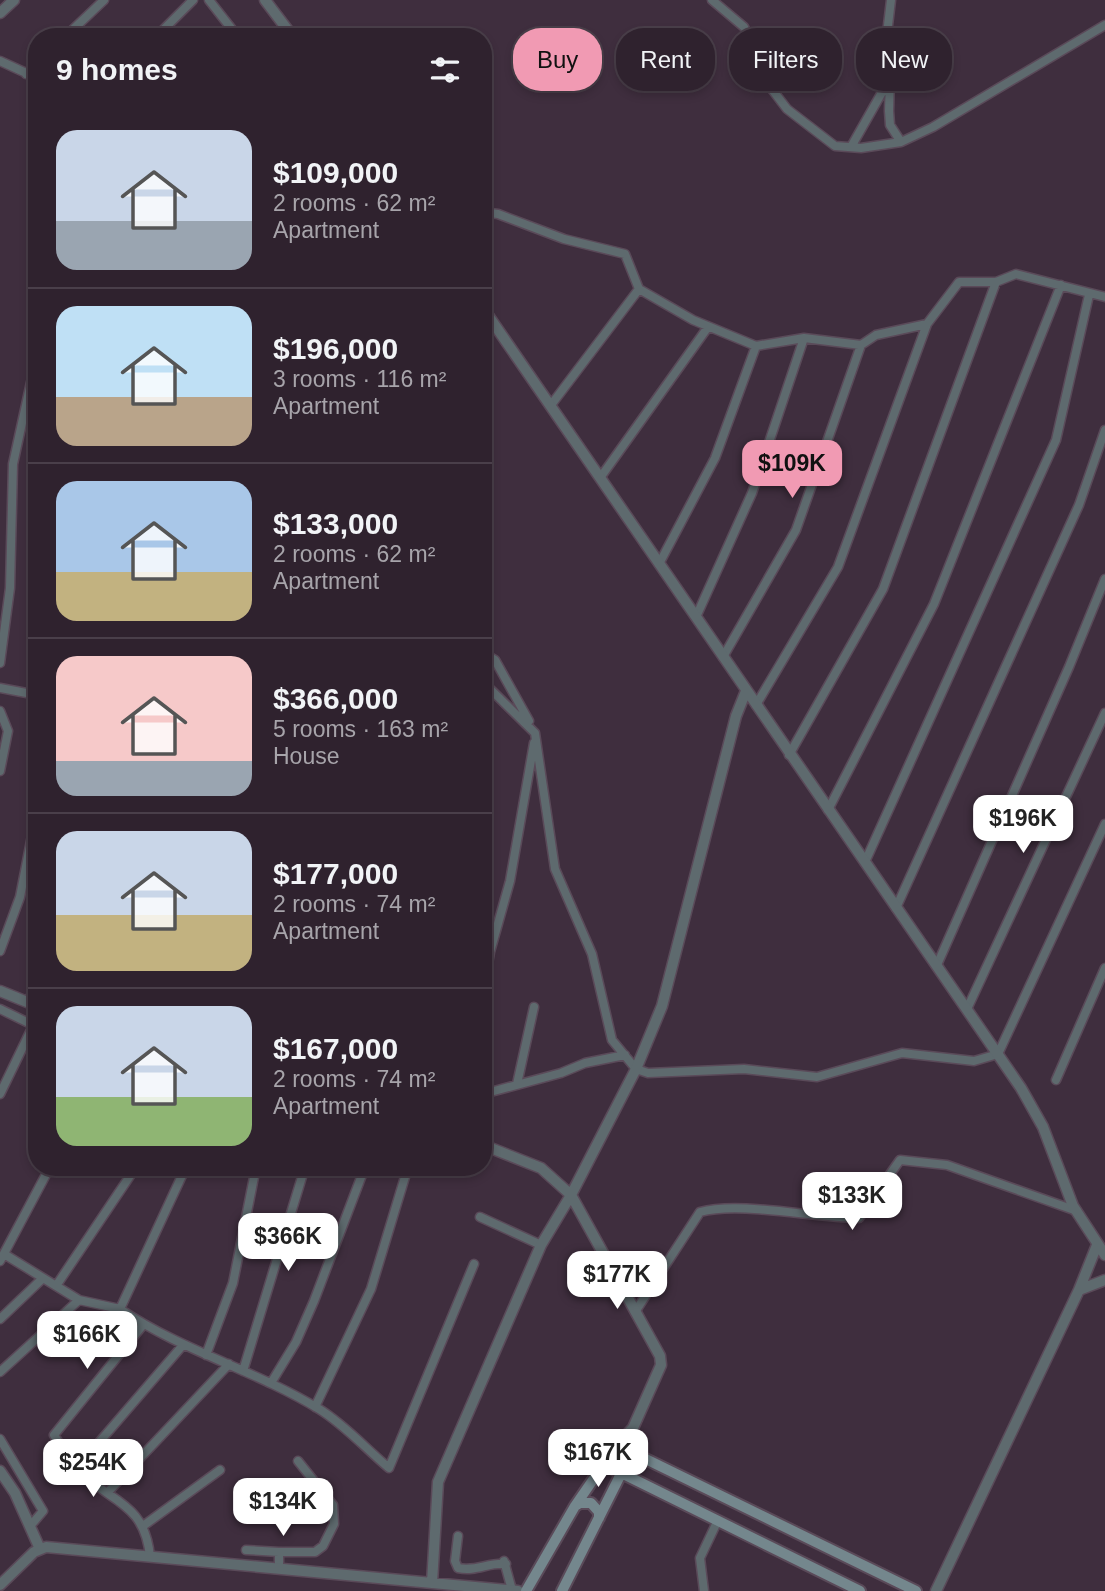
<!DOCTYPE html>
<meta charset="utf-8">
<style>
body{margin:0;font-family:Arial,sans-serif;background:#3b2f3a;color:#f1f3f6;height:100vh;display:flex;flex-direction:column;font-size:26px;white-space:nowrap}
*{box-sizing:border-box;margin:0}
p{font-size:23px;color:#a7a4aa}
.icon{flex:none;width:38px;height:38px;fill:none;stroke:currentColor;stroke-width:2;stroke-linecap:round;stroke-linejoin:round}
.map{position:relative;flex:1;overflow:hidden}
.details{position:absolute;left:28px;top:28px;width:464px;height:1148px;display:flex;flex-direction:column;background:#2f222e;border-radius:28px;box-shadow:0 4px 10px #0003,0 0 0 2px #4a3f4a}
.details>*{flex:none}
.hud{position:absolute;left:513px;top:28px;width:486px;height:63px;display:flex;gap:14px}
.price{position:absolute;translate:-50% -60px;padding:0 16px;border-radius:14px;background:#fff;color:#222;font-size:23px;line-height:46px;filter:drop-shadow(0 2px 4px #0008)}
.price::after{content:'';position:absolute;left:50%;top:42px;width:21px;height:16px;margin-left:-10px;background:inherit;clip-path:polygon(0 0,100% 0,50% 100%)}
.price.active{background:#f19ab3;color:#111}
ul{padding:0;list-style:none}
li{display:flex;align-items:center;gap:21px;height:175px;padding:0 28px}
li+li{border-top:2px solid #4a3f4a}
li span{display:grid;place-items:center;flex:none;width:196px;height:140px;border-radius:21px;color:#555}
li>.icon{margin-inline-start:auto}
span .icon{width:84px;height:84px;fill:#fffc;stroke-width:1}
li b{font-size:30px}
h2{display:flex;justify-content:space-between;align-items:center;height:84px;padding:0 28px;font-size:30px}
.chip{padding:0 24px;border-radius:28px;background:#2f222e;box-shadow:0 4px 10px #0003,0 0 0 2px #4a3f4a;font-size:24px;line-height:63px}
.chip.active{background:#f19ab3;color:#111}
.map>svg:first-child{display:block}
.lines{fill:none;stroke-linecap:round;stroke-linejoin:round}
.minor-casing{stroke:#5a4a59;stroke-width:11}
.tertiary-casing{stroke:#5a4a59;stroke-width:13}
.secondary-casing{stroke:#5a4a59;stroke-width:14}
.minor{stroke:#5e6a6e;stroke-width:8}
.tertiary{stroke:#5e6a6e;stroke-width:10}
.secondary{stroke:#74878d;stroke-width:10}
</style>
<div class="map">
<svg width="1105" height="1591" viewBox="0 0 1105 1591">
<rect width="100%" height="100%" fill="#3f2e3e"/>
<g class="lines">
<defs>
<path id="minor" d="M209,0L238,37
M712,0L744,27L771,88L787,109L835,146L861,148L901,142L933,127L1105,25
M891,0L886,42L890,78L889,111L890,125L901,142
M65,37L104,0
M156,37L193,0
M0,61L37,78
M26,74L37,64
M851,147L889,80
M483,212L498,214L564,239L625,254L639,289L693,320L756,346L804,338L861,345L876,335L927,324L959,282H996L1016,274L1105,297
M551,405L639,289
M600,478L708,327
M659,564L715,458L756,346
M696,617L752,493L804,338
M483,653L495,660L529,721
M723,657L796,530L861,345
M0,663L10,588L13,464L37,355
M483,682L535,733L555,869L592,954L612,1040L636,1069L648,1073L744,1069L817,1077L902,1053L974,1061L998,1054L1105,824
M0,688L37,695
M756,705L838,567L927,324
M0,711L8,731L0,771
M483,751L487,683
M789,755L883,589L996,282
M828,810L934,604L1061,285
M865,862L1056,440L1089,295
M896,908L1079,505L1105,430
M0,951L20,897L37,810
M937,965L1069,667L1105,579
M483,993L490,952L510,881L534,743
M27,1002L37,986
M0,1009L37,1027
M967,1009L1105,713
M1056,1080L1105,968
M517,1084L534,1007
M0,1094L33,1026
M483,1094L561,1073L585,1063L625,1055
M480,1217L541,1245
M4,1254L79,1300
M0,1261L50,1167
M56,1286L136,1167
M120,1309C182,1351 255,1370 319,1409C344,1424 366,1449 389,1468L474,1264
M635,1312L700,1212C740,1201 813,1218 859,1218L900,1160L947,1165L1077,1211
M0,1319L42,1279
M143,1325L54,1435C61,1446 67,1458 76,1467C106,1502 145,1500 150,1557
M206,1355L233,1283L256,1167
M243,1371L305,1167
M0,1372L79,1300L120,1309L186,1167
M271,1383L296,1342L314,1301L365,1167
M315,1407L371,1289L408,1167
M0,1439L43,1511L31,1525
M76,1469L183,1345
M108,1492L229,1364
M143,1526L220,1470
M458,1536L455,1561L458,1568C477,1572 488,1562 506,1564
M246,1550L279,1552V1569
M279,1552H315L323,1546L334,1524L333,1505L298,1461
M504,1561L512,1590
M704,1591L700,1558L718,1520"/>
<path id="tertiary" d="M265,0L293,37
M0,13L14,0
M483,308L1021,1088L1043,1127L1073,1206L1105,1255
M0,991L37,1006
M483,1145L541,1168L571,1195L660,1356L661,1365L633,1428L617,1445
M1079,1290L1105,1280
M632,1452L633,1428
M0,1471L15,1493L40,1549
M432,1583L438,1482L541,1245L571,1195L636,1069L662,1006L736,716L746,691
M0,1585L34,1552L46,1547L518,1591
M936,1591L1079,1290L1097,1245"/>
<path id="secondary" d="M603,1464L860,1591
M575,1506L580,1503H591L599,1512V1518
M526,1591L575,1506L617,1445L916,1591
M562,1591L632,1452"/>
</defs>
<!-- minor casing -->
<use href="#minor" class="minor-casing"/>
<!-- tertiary casing -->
<use href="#tertiary" class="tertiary-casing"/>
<!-- secondary casing -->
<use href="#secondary" class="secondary-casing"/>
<!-- minor -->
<use href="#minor" class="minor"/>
<!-- tertiary -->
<use href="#tertiary" class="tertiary"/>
<!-- secondary -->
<use href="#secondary" class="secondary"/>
</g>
</svg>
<b class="price active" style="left:792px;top:500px">$109K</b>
<b class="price" style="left:1023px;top:855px">$196K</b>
<b class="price" style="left:852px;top:1232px">$133K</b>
<b class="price" style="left:288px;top:1273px">$366K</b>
<b class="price" style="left:617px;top:1311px">$177K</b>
<b class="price" style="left:87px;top:1371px">$166K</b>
<b class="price" style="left:598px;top:1489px">$167K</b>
<b class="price" style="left:93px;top:1499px">$254K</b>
<b class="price" style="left:283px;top:1538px">$134K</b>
<div class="hud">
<a class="chip active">Buy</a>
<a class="chip">Rent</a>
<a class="chip">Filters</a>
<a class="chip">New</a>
</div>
<section class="details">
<h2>9 homes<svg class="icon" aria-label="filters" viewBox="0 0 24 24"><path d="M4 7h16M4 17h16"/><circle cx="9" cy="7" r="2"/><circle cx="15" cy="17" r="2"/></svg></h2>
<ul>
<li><span style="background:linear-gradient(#c9d6e8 65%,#9aa5b1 0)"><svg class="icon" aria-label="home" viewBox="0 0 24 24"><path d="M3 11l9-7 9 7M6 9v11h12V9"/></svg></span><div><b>$109,000</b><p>2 rooms · 62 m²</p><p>Apartment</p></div></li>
<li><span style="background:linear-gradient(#bfe0f5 65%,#b9a48a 0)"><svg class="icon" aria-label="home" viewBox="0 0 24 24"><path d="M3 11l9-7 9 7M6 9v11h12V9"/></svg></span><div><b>$196,000</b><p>3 rooms · 116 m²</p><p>Apartment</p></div></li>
<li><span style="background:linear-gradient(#a9c7e8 65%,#c2b280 0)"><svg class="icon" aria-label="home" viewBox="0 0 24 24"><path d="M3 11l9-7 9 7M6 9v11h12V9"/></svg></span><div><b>$133,000</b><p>2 rooms · 62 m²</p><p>Apartment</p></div></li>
<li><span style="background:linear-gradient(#f6c9c9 75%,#9aa5b1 0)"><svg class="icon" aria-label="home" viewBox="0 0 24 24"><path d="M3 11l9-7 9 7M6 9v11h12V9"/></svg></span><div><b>$366,000</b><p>5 rooms · 163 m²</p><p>House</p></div></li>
<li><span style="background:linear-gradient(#c9d6e8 60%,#c2b280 0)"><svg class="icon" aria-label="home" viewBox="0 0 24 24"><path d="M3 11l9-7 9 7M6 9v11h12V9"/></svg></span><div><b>$177,000</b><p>2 rooms · 74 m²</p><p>Apartment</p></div></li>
<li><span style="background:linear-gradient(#c9d6e8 65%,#8fb573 0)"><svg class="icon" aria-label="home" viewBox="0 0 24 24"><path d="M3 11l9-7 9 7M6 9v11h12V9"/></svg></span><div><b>$167,000</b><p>2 rooms · 74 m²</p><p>Apartment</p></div></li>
</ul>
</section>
</div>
